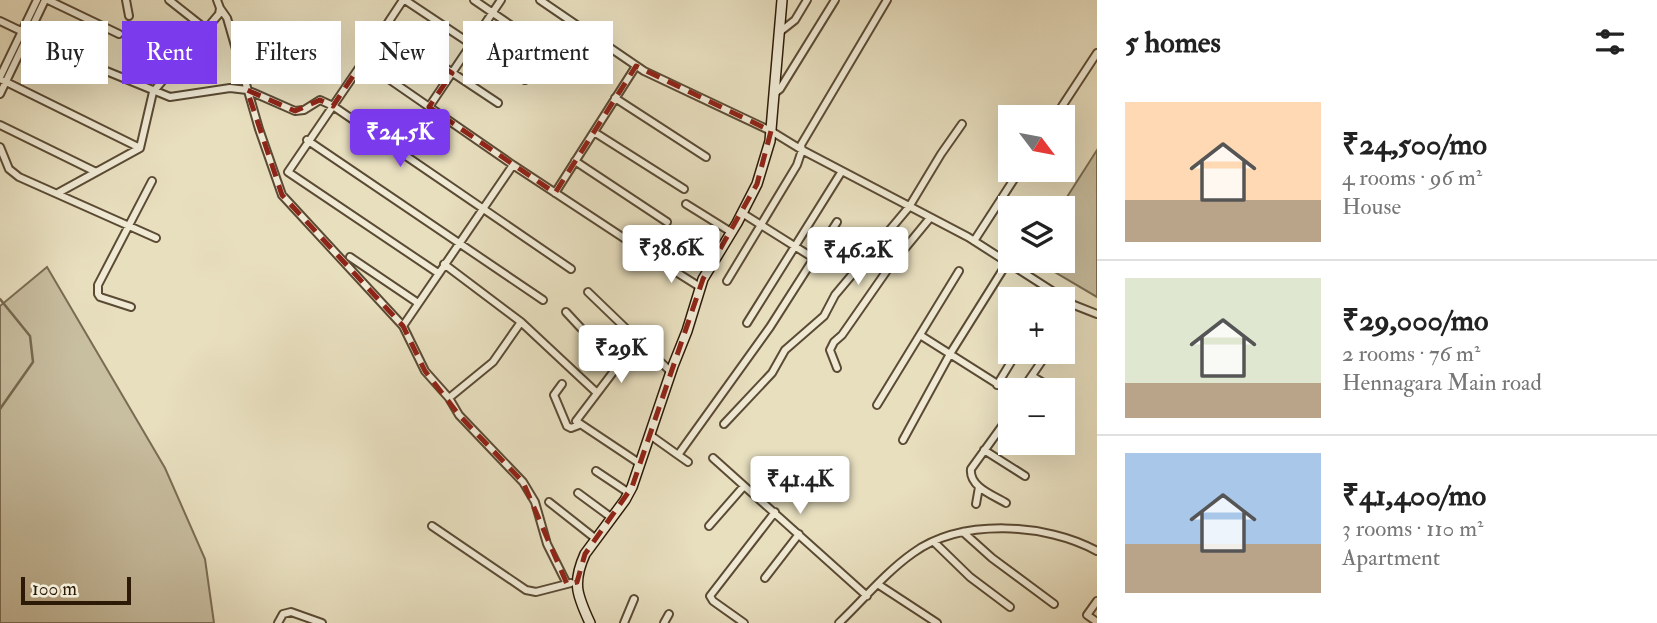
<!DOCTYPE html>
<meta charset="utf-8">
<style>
body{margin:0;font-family:"IM FELL Double Pica",serif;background:#f2f2f2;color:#222;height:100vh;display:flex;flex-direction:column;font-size:26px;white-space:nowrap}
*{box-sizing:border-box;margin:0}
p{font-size:23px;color:#767676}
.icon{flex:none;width:38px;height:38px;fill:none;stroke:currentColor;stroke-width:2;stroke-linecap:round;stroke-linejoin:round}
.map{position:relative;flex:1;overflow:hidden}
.drawer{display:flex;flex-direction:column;background:#fff;width:560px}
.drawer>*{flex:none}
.banner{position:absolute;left:21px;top:21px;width:665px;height:63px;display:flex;gap:14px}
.needle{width:46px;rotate:122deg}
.fabs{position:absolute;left:998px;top:105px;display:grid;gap:14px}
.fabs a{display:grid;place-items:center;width:77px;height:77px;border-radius:0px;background:#fff;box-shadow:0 7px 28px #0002;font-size:35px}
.scale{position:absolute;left:21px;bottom:18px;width:110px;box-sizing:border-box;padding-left:7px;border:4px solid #2c1a06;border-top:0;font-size:19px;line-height:24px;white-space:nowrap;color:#2c1a06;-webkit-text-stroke:5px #f0ead5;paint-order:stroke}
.price{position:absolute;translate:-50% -60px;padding:0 16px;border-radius:7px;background:#fff;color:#222;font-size:23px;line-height:46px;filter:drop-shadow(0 2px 4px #0008)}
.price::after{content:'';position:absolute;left:50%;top:42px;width:21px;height:16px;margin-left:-10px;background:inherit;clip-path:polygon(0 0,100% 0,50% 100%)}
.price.on{background:#7c3aed;color:#fff}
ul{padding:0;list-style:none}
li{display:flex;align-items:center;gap:21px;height:175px;padding:0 28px}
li+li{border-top:2px solid #e0e0e0}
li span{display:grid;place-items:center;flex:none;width:196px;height:140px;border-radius:0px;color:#555}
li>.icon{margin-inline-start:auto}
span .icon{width:84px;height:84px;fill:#fffc;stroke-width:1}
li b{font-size:30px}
h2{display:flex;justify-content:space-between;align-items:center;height:84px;padding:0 28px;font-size:30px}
.tag{padding:0 24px;border-radius:0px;background:#fff;box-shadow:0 7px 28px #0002;font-size:24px;line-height:63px}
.tag.on{background:#7c3aed;color:#fff}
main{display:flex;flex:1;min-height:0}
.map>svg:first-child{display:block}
.green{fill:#c8bea0;stroke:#7a6c53;stroke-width:2}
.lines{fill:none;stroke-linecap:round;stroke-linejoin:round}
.stream{stroke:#76684f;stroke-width:2.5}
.street-casing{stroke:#5b4b34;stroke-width:10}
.secondary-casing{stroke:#2c1a06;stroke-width:12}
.street{stroke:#f0ead5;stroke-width:6}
.secondary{stroke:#f0ead5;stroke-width:9}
.marked{fill:none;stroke:#8f2418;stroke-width:5;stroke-dasharray:14 9;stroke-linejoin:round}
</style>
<main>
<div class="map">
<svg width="1097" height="623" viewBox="0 0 1097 623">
<rect width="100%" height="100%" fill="#e8dfbf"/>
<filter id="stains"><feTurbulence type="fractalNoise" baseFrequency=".00286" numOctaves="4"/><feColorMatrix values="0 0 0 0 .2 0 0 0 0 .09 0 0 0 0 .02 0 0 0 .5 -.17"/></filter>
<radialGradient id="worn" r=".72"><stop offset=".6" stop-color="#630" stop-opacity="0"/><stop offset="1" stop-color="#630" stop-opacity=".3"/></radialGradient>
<!-- green -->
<path class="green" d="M1097,150V297L1036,261H1062V208H1060Z
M47,267L165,468L205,559L214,623H0V306Z"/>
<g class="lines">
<!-- stream -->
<path class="stream" d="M0,299L30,336L33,362L0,409"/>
<defs>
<path id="street" d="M48,0L119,34
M126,0L129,16
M169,0L207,30
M403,0L366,56L367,64L513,165L648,254
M405,0L525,80
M474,0L547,50
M540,0L644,71L771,131L802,150L968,237L1074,305L1097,314
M220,8L227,18L259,129L282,195L403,326L425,371L449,398L459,415L523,482L535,502L547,544L567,584
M0,21L94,66L170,97L230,88L247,90L295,111L304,110L320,100L333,106L571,269
M136,28L179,63
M385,28L498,103
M781,31L795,20L807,0
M365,59L288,172L438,273
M567,66L589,34
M0,77L37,0
M0,79L140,148
M775,93L780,89L835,0
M0,94L45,0
M615,98L706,157
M429,107L501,0
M1055,117L1097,53
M0,125L96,172
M594,132L684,189
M307,140L543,300
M0,147L9,169L19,177L156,238
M575,161L667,222
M58,193L140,148L153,92L219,14L220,8L217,0
M555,193L636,66
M686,204L731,232
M742,213L815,259
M974,241L1020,170
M350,257L418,303
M657,260L700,287
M444,264L521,322L597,393
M727,281L797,165L802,150L801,145L887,0
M588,292L671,372
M131,307L100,297L98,294V285L152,181
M566,312L617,367L576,421L639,463
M747,323L842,171
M403,326L513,165
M920,335L1010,392
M837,368L830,350L834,342L842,335L888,269L930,218
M1032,376L1055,390
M562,384L554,395L567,426L571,428L579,425
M997,385L1017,352
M1022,390L1048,352
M1062,395L1065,397
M449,398L493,362L521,322
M877,405L959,271
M724,424L772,373L785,350L824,316L835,295L909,207L941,154L962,124
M650,435L678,455L770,327L837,222
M903,440L950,354L1007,263
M984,450L1025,476
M678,455L688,462
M713,458L867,596
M596,471L629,493
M578,493L612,518
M549,502L596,539
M1006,503C993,495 969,487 971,469L1010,415
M976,504L979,487
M432,526L526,590L536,592L571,583
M709,526L744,486
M963,532L992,558L1054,604
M934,542L970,577L1010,607
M765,578L799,534
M879,585L937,623
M1097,601L1087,615L1097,622
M278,623L283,614L291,612L322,623
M624,623L634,599
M664,623L669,614
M744,623L713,601L710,596L775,512
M839,623C863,600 886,572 913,553C962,518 1046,523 1097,551"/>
<path id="secondary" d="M590,623C577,595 572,583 585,554L625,500L632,487L673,366L687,331L703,279L737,223L757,184L770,141L782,0"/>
</defs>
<!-- street casing -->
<use href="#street" class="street-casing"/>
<!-- secondary casing -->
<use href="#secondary" class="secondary-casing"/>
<!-- street -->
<use href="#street" class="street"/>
<!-- secondary -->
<use href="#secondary" class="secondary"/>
</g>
<!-- marked area -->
<path class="marked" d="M385,28L452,73L429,107L555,193L636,66L771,131L757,184L703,279L632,487L585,554L577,582L567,584L523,482L459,415L425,371L403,326L282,195L247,90L295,111L320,100L333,106Z"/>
<rect width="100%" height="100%" filter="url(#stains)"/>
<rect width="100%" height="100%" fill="url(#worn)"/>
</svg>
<div class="fabs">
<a><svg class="needle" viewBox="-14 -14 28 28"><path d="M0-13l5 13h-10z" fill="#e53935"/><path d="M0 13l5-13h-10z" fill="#767676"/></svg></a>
<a><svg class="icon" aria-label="layers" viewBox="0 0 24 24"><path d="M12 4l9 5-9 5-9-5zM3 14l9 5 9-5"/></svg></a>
<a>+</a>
<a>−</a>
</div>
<div class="scale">100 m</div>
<b class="price on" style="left:400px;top:169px">₹24.5K</b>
<b class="price" style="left:671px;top:285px">₹38.6K</b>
<b class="price" style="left:858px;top:287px">₹46.2K</b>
<b class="price" style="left:621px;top:385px">₹29K</b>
<b class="price" style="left:800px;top:516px">₹41.4K</b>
<div class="banner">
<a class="tag">Buy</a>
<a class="tag on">Rent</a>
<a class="tag">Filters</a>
<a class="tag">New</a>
<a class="tag">Apartment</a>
</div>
</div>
<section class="drawer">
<h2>5 homes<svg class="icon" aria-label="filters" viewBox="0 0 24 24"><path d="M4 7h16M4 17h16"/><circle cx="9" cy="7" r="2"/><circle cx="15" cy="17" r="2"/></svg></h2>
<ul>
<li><span style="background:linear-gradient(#ffd9b3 70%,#b9a48a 0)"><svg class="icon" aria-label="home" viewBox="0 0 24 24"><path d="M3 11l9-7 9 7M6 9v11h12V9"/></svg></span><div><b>₹24,500/mo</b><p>4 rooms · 96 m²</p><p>House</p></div></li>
<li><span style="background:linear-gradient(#dfe7d0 75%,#b9a48a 0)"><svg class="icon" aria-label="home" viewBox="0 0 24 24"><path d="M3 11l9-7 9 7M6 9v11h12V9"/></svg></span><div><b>₹29,000/mo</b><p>2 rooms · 76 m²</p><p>Hennagara Main road</p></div></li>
<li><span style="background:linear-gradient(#a9c7e8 65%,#b9a48a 0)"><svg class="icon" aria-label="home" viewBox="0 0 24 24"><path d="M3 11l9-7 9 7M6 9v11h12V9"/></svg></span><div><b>₹41,400/mo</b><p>3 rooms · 110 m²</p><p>Apartment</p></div></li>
</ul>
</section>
</main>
